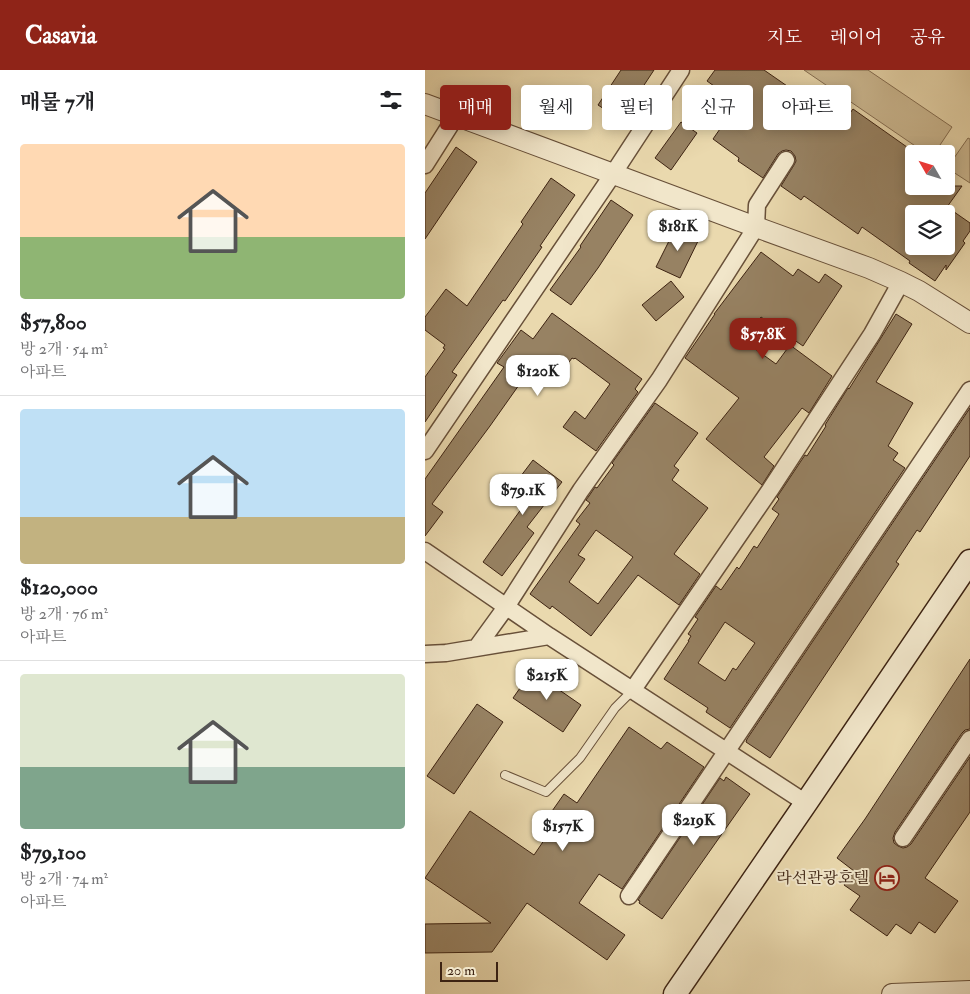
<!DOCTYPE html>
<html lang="ko">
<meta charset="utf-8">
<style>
body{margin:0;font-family:"IM FELL Double Pica","Noto Serif KR",serif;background:#f2f2f2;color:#202124;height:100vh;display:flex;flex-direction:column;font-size:19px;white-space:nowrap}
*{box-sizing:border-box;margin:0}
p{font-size:16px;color:#757577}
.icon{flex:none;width:28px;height:28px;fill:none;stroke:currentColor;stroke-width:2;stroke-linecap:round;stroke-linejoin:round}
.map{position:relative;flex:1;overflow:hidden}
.sheet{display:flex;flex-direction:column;background:#fff;width:425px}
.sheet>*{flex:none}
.banner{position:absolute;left:15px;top:15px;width:455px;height:45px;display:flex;gap:10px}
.needle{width:32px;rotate:309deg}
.fabs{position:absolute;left:480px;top:75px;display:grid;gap:10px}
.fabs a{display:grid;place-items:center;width:50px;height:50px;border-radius:5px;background:#fff;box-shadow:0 2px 12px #0003;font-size:25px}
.scale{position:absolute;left:15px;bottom:12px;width:58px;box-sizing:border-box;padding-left:5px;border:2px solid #3d2312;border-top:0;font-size:14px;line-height:18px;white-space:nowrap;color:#3d2312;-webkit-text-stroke:4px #f1e6ca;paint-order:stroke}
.price{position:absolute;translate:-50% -42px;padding:0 11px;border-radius:10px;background:#fff;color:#222;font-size:16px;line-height:32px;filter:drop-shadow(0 1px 2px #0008)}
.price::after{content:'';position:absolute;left:50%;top:30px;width:15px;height:11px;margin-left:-8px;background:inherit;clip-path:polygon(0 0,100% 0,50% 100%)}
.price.current{background:#8f2418;color:#fff}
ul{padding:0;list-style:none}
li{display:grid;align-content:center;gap:10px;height:265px;padding:0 20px}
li+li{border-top:1px solid #e0e0e0}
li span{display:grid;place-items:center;height:155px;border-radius:5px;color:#555}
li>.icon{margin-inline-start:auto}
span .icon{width:90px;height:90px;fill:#fffc;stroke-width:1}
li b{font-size:21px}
h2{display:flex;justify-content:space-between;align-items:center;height:60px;padding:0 20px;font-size:21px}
.tag{padding:0 18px;border-radius:5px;background:#fff;box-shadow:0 2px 12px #0003;font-size:18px;line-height:45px}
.tag.current{background:#8f2418;color:#fff}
header{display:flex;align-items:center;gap:30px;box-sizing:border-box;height:70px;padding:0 25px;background:#8f2418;color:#fff}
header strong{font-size:24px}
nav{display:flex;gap:28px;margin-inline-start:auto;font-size:18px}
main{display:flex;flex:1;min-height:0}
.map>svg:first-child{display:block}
.green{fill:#cdba93;stroke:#856e52}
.building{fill:#978263;stroke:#3d2312;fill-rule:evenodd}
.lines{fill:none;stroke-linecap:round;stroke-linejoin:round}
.service-casing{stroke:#685039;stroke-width:10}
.minor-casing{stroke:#685039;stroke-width:19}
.tertiary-casing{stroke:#685039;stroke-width:22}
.secondary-casing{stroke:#3d2312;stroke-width:25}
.service{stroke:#f1e6ca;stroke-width:8}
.minor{stroke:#f1e6ca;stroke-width:16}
.tertiary{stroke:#f1e6ca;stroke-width:20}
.secondary{stroke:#f1e6ca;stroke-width:22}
.labels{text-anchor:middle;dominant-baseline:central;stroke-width:4;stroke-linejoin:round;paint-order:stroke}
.poi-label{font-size:16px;fill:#3d2312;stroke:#f1e6ca;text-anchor:end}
</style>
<header>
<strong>Casavia</strong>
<nav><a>지도</a><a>레이어</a><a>공유</a></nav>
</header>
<main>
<section class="sheet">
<h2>매물 7개<svg class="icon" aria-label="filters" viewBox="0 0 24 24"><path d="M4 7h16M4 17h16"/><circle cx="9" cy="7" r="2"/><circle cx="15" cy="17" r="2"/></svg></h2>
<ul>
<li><span style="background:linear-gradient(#ffd9b3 60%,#8fb573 0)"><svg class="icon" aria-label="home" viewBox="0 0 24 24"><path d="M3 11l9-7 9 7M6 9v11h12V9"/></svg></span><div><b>$57,800</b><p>방 2개 · 54 m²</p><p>아파트</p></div></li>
<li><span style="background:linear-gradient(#bfe0f5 70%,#c2b280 0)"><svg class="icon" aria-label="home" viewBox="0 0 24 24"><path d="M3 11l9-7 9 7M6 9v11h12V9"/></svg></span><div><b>$120,000</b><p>방 2개 · 76 m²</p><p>아파트</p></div></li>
<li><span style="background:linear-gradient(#dfe7d0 60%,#7fa58c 0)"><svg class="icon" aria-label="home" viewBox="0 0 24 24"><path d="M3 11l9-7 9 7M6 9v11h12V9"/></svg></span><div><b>$79,100</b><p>방 2개 · 74 m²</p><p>아파트</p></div></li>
</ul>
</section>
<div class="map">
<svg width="545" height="924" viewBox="0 0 545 924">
<rect width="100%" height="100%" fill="#ead9ae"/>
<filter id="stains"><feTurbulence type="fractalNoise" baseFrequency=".004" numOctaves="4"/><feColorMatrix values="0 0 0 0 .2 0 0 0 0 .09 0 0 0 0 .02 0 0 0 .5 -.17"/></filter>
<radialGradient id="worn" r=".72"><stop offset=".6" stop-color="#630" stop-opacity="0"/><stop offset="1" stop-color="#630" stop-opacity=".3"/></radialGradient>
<!-- green -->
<path class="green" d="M379,0H443L527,57L509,84H502Z
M543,68L545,69V113L522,98Z"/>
<!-- building -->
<path class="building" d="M196,0H229L196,50L173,35Z
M290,0H339L417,54L428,39L489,82V116H537L522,137L545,153V161L538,171L540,173L521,200V195L510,211L484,193L485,191L437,157L433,164L379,126L376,130L356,116L369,95L371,91L370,86L366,81L361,80L357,81L353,84L338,108L313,91L314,88L288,69L313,33L282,11ZM521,138V176H489V144H517Z
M256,52L272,63L246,100L230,88Z
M31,77L52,92L0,169V123Z
M126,108L150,125L115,176L117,177L80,231L78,230L27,302L32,305L0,352V307L20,279L18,278L20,275L0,260V247L21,219L42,236L98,154L96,152Z
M186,130L208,145L173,198L146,235L125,220L156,177L155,176Z
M252,155L275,167L255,208L231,197Z
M336,182L368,206L373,199L394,213L400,204L417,216L378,276L336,247L319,271L351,294L365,275L407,306L384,343L377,338L339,387L349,396L337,415L281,369L314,328L260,288L290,244H289Z
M246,211L259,227L231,251L217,235Z
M127,243L217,309L210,319L213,322L171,381L138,357L150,341L160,349L185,314L150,288L149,289L147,288L128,314L106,298L65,356L7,434L18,442L0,466V409L79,297L72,293L96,260L108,269Z
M471,244L487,254L451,312L488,333L463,376L473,383L468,390L480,398L305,658L281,642L283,638L239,609L264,571H263L266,566L263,564L273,549L270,547L291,516L296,520L312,497L314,499L329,476L332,478L354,444L347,439L354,429L352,427L380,385L382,386L401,356L400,355L423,318L424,319ZM300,552L330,573L311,600L308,598L300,611L273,593Z
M230,333L273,363L249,396L254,400L247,410L283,438L249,484L275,504L254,535L213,505L166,566L127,536L125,539L105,524L155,454L151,451L165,433L161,430L164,426L170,417L172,418L189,395L187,393ZM171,460L208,487L173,534L144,512L160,489L153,485Z
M545,338V386L495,462L492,460L471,492L474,494L345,688L321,672L322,669Z
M108,390L137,412L102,457L109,463L77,506L58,492L102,431L86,419Z
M545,589V659L540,660L537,663L470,762L468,768L469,773L473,776L478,778L482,777L486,774L545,687V742L500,808L533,831L510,863L494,852L486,864L471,854L462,866L425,840L435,826L419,815L429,801L412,788L440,749Z
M107,601L156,635L138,662L88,628Z
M52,634L78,652L29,724L2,706Z
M204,657L236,679L242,672L279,697L197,819L174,804L154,833L200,865L182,890L102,833L67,882L0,883V854L66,853L0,808L45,741L109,785L126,760L118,754L139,724L152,733Z
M301,707L325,724L237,849L214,833L215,831L213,830L295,708L299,711Z"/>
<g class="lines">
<defs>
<path id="service" d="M80,705L121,722L155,688L190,638L207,621"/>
<path id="minor" d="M0,95L31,46
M0,381L188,104L256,0
M0,481L124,566
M52,577L81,537L156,420L234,310L331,157L332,135L361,90
M0,584L21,583L124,566L381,733
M207,621L345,420L447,264L476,212
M478,768L545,669
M204,826L545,320"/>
<path id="tertiary" d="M0,34L331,157L444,198L476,212L494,221L545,253
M467,924L545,921"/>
<path id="secondary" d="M250,924L381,733L545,491"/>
</defs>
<!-- service casing -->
<use href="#service" class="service-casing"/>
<!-- minor casing -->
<use href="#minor" class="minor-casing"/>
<!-- tertiary casing -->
<use href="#tertiary" class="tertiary-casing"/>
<!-- secondary casing -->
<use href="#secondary" class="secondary-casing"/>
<!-- service -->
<use href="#service" class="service"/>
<!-- minor -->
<use href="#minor" class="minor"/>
<!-- tertiary -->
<use href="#tertiary" class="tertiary"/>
<!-- secondary -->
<use href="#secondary" class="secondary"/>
</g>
<!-- icons -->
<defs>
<symbol id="hotel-ring" viewBox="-11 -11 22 22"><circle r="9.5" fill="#f1e6ca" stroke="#8f2418" stroke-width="1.5"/><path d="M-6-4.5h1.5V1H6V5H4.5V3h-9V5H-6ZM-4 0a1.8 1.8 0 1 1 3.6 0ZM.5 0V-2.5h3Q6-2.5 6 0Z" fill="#8f2418"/></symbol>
</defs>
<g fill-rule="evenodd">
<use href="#hotel-ring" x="448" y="794" width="28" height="28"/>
</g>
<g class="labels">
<!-- poi labels -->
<g class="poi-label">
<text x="444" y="808">라선관광호텔</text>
</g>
</g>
<rect width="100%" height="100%" filter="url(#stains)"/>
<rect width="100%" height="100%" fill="url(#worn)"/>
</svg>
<div class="fabs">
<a><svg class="needle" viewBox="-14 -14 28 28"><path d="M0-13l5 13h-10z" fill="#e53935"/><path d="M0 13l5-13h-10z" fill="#757577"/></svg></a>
<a><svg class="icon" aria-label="layers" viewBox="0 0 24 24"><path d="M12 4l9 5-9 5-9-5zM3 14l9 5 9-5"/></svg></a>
</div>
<div class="scale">20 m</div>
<b class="price" style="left:253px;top:182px">$181K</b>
<b class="price current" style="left:338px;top:290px">$57.8K</b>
<b class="price" style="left:113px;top:327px">$120K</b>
<b class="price" style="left:98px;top:446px">$79.1K</b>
<b class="price" style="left:122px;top:631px">$215K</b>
<b class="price" style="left:269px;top:776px">$219K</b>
<b class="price" style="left:138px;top:782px">$157K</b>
<div class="banner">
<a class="tag current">매매</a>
<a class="tag">월세</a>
<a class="tag">필터</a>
<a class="tag">신규</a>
<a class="tag">아파트</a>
</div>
</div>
</main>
